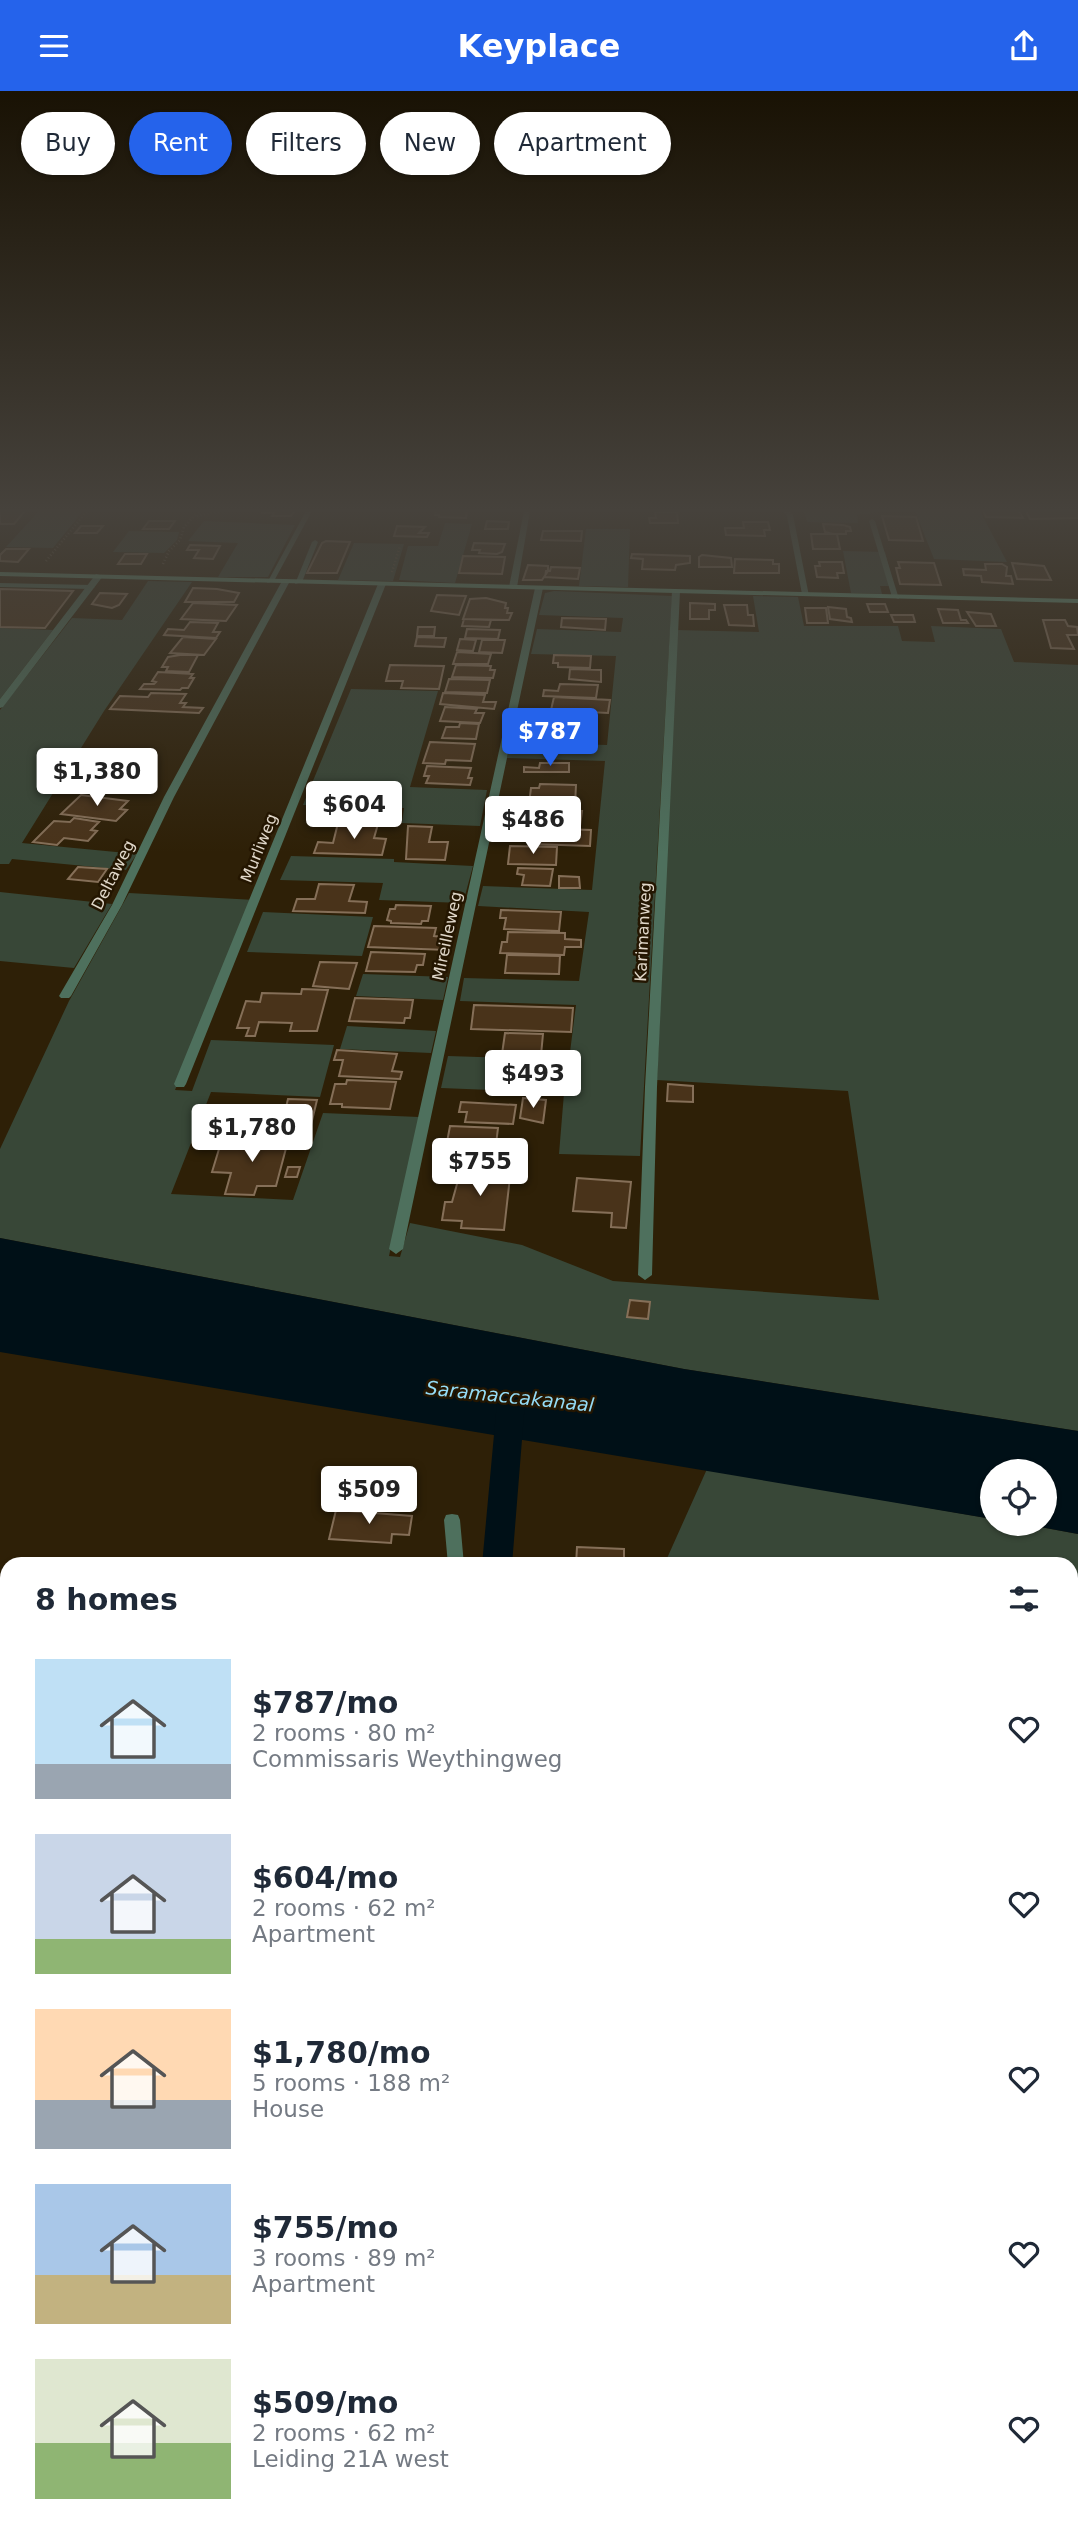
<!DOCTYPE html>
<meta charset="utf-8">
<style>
body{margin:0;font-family:"DejaVu Sans",sans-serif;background:#f6f6f7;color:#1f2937;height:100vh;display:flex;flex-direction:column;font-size:26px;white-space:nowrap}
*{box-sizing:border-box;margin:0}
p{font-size:23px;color:#747a83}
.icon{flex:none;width:38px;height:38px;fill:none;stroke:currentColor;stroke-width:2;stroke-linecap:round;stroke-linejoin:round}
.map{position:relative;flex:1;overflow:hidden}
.panel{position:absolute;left:0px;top:1466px;width:1078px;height:975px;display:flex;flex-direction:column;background:#fff;border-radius:21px 21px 0 0;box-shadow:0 2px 5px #0004}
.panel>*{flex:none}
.guide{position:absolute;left:21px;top:21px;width:700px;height:63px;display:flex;gap:14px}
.fabs{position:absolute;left:980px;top:1368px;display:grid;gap:14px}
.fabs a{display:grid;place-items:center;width:77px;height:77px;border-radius:50%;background:#fff;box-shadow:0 2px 5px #0004;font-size:35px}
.price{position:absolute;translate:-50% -60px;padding:0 16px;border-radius:7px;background:#fff;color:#222;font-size:23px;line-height:46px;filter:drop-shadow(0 2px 4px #0008)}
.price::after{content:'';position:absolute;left:50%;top:42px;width:21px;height:16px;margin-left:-10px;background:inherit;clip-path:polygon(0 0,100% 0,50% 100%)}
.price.selected{background:#2563eb;color:#fff}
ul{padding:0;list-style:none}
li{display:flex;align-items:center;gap:21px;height:175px;padding:0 35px}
li span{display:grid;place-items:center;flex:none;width:196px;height:140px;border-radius:0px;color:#555}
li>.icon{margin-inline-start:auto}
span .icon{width:84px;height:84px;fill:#fffc;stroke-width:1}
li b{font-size:30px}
h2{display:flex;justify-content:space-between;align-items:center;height:84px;padding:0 35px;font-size:30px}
.pill{padding:0 24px;border-radius:32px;background:#fff;box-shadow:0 2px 5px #0004;font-size:24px;line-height:63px}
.pill.selected{background:#2563eb;color:#fff}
header{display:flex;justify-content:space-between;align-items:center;height:91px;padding:0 35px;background:#2563eb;color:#fff;font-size:32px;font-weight:800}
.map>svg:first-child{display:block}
.green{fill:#384737}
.water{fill:#001017}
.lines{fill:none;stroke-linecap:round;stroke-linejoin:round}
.canal{fill:#001017;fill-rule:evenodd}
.building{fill:#49331a;stroke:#856f58;stroke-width:2}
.path-far1{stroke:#685c47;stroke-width:2.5;stroke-dasharray:1 2.5;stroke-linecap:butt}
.path{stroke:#685c47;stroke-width:7;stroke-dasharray:2.5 8;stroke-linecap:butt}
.service{fill:#4e705d;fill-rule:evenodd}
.minor{fill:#4e705d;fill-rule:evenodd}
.secondary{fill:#649c7e;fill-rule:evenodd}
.labels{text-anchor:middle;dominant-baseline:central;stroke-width:5;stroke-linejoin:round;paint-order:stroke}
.far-street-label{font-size:16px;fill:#e1d8ca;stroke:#241601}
.water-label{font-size:19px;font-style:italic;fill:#94dbf5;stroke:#241601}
</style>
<header><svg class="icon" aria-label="menu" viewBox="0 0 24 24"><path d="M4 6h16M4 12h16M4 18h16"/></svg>Keyplace<svg class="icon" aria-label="share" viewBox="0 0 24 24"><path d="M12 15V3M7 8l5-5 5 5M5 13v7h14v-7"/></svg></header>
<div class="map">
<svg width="1078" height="2441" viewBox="0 0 1078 2441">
<rect width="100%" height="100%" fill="#2e2007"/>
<!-- green -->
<path class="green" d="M39,420H83L53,457L6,456Z
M804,420H887L857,424L858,432L807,431Z
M915,420H980L1007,471L934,468Z
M204,430L295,434L268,486H218L238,452L188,450Z
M445,432L472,433L455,492L399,489L408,455H438Z
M586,438H630L628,496L579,495Z
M129,440L179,441L177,449L164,462L113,461Z
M354,452L404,453L393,490L338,489Z
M843,460L885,461L894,495H880L882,503L851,502Z
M148,490L192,491L104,620L22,752L137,763L126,779L12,768L9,773H0V619L72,527L122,529Z
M554,500L672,505L640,1065L559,1063L564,1002L441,997L448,965L569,969L576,914L460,910L464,887L579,890L589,821L478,815L483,795L592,799L605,670L507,667L512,651L607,654L616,565L531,563L537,538L621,541L623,527L539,524L545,502Z
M753,505L798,506L804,535H898L902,550L935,551L931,535L1001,538L1014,571L1078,574V1340L684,1278L0,1147V1058L69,910L129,802L255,809L175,999L192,1000L211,949L334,954L320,1006L211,1001L171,1103L293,1109L323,1022L419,1026L389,1165L400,1166L410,1132L522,1154L613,1190L879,1209L848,1000L657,989L676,539L759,541Z
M0,537L53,539L0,608Z
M351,598L438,600L410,696L487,699L480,735L402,732L404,717L303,714Z
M291,765L394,768V771L473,775L463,812L379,809L383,792L280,789Z
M0,801L112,813L74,877L0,870Z
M263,821L373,826L362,865L247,861Z
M363,883L448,886L443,909L356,905Z
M347,935L436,940L431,962L340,958Z
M707,1378L992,1428V1433H1024L1078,1443V1617L1071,1615V1474H664Z
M0,1499L7,1524V2042L0,2045Z"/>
<!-- water -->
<path class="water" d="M0,1147L684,1278L1078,1340V1443L1024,1433H1045V1381H992V1428L0,1261Z"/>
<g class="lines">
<!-- canal -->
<path class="canal" d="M511,1301L521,1304L525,1311L512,1474H482L497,1311L501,1304Z
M493,2434H541L542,2441H494Z"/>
</g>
<!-- building -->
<path class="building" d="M0,420H25L14,433H0Z
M263,420H295L291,425H272L274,422H262Z
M436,420H467L466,427L439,426V424H435Z
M983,420H1019L1023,427L986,426Z
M1026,420H1078V427L1030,428Z
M655,421H677L678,432H650L649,427H656Z
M882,425L916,426L923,450L889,449Z
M149,430H175L169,438H143Z
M487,430L509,431L508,438H485Z
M743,431H768L770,439H764L765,445L726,444L725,437H744Z
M823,433L843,434L850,436L851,440H846V443H833L825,441Z
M81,435H103L97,442H75Z
M397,435L425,436L419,442H429L427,446L394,445Z
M543,440H582L581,450L541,449Z
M811,443H837L840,458H813Z
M326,450L350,451L337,482H307L322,452Z
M474,452L505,453L502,461L497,463L479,462L480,459H472Z
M190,454L220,455L213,468L194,467L199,459H187Z
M6,458H29L18,471L0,470V464Z
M125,463H147L141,473H118Z
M632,463L690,465V472L676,474L675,479L642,478L643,468L631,467Z
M702,464L731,467L732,476H699V466Z
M463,465L505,466L502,483L459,482Z
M735,468L773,469V473H779V482H734Z
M819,471H842L844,482H837L838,487L817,486L815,475H820Z
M898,471L934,472L941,494L900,493L896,477H900Z
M1012,472L1044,475L1051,489L1017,488Z
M985,473H1002L1007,476L1006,485H1011L1013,493L982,491L981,485L964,484L963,478L986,479Z
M528,474L548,475V480L542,489H523Z
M551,476L580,477L578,488L545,486L546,480H550Z
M193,497L217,498L239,502L234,511H185Z
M0,498L73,500L45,537L0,536Z
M100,502L127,503L119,514L112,517L92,513Z
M437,504L466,505L459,524L431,520Z
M486,507L506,512L505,517H508L507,522H512L509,529L463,528L470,508Z
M193,512L237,514L226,530L181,528Z
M690,512L715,513V519H709V528H690Z
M867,513H885L888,521H870Z
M724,514H747L748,524H753L754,535L729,534Z
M828,516L846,518L847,526L851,527L852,531L830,528Z
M805,517H826L828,532H807Z
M938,518L958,519L961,529H966L968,532H943Z
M967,521L991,523L996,535H976Z
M891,524H913L915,531H894Z
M562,527L606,528L605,539L561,536Z
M464,528L491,529L489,536L462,535Z
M1043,529H1065L1068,535L1077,536L1078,544H1067L1074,558L1051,557Z
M190,531L218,532L213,541H220L216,547L164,544L168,538L184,539Z
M418,536H435L434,545H417Z
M467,538L500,539L498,548L465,547Z
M183,546L216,548L204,564L170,562Z
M417,546L446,547L444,556L415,555Z
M460,548L476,549L473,560L457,559Z
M482,549H505L502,562L479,561Z
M457,561L491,563L488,573H453Z
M180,564H198L189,581L166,580L168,576H162L168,566Z
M554,564L591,565L590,577L558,576V572H553Z
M390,574L444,575L439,598L401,597L403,590H386Z
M456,574L491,575L490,579H495L493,587L452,586Z
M570,578L601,579V591L569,588Z
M158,581L193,583L190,587H194L188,597H182L180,599L140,598L144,593H154L156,591L152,590Z
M449,588L490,589L487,602L445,601Z
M560,593L598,594L596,607L543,605L544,599L558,600Z
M151,602L186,603L180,612H186L183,616L203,617L199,622L110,618L120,605L148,606Z
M443,602L485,604L483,611H496L494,618L440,613Z
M554,606L610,609L608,622L551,619Z
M445,616L477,618L475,622H484L480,632L440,630Z
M546,621L585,623L582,636L542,634Z
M460,632L479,633L476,648L442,647L446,636H459Z
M541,635L578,637L576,644L590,645L589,653L533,651L534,643L539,644Z
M430,651L475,653L471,670L446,669L445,673L423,672Z
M540,672H569V681H524V676L539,677Z
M427,675L471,677L468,687H472L470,694L426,692L429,685H424Z
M540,693L576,694L575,714L529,713L531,697H539Z
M81,704L128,710L120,718L127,719L116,730L61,723Z
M525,718L582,720L580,735L523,734Z
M74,727L99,731L91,739L97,740L88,750L64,747L57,754L33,751L54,730L70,731Z
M338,732L378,733L374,747L386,748L382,764L314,762L318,751L333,752Z
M408,735L432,736L429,751H448L445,769L406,768Z
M529,737L591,739L590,755L531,753V749H527Z
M510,755L557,756L556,774L508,773Z
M78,776L107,778L98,791L68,788Z
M518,777L553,778L550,795L522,794L524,784L517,783Z
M559,785L579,786L580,797H559Z
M319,793L354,794L349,810L367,811L365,822L293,820L297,808H315Z
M396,814L431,815L428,830H422L421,833L391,832V830L387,829L390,818H395Z
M501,819L561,821L559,840L504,838L506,827H500Z
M374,835L436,837L434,845L444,846L443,851H449L447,859L368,856Z
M508,841L565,842V848L581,849V856H565L564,864L500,862L502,851H507Z
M371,861L425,863L423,874H417L415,881L366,880Z
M507,864L560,865L559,883L505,882Z
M320,871L357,872L349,898L313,895Z
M302,898L328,899L317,940H290L292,932L259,931L255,945H246L249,937H237L246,910L260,911L262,902L301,903Z
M355,907L413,909L410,927H405L404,932L349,930Z
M474,914L573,917L571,941L471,938Z
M505,942L543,943L541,964L502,963Z
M337,959L397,963L392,980L402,981L400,988L339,985L343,969H334Z
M347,989L396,991L390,1018L342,1016V1013H330L335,993H346Z
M668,993L693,995V1011L667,1010Z
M523,1007L546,1009L543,1032L520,1027Z
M288,1008L317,1009L310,1038L281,1037Z
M461,1011L516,1014L513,1033L465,1031L467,1021H459Z
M450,1035L498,1037L496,1053L447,1051Z
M261,1045L289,1046L276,1095H257L254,1104L225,1103L231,1082L212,1081L219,1058H227L229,1051L246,1052L247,1047L261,1048Z
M462,1075L511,1077L504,1139L461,1137L462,1130L442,1129L445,1111H452Z
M288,1076H300L297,1086H285Z
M577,1087L631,1091L626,1137L611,1136L612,1122L573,1120Z
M630,1209L650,1211L648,1228L627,1226Z
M336,1419L412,1425L409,1444L392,1443L391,1452L329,1448Z
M577,1456L624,1458V1474H576Z
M7,2090V2140L0,2141V2091Z
M0,2196H7V2297H0Z"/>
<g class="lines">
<!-- path-far1 -->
<path class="path-far1" d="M197,425L223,420
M46,470L87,420
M163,473L169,460L180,449L184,436L199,420
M392,481L400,455"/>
<!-- path -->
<path class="path" d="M182,2441L258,2434"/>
<!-- service -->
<path class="service" d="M306,420H312L274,490L267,492Z
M524,420H530L517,496L513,498L509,496Z
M783,420H790L793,424L809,505L802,503L787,425Z
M872,428L875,430L899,508L892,506L869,430Z
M315,449L318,451L302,491L295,493L312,451Z
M286,488L290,490L174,706L122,814L71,905L69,907H61L59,905L112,814L164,706L282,490Z
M382,491L386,493L186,993L184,996H176L174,993L378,493Z
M0,492L91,494L95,496L91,498L0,496Z
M539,495L543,497L403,1158L396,1163L389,1158L535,497Z
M676,498L680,500L657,996L652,1184L645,1189L638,1184L645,996L672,500Z"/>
<!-- minor -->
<path class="minor" d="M96,483L103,485L3,616L0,617V608Z
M452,1423L458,1424L460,1429L464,1474H448L444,1429L446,1424Z
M440,2434H466V2441H440Z"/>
<!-- secondary -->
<path class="secondary" d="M0,481L1078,508V512L0,485Z"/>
</g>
<!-- sky -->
<linearGradient id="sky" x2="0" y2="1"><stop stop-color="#191204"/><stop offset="0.55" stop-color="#46423c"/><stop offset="1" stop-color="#46423c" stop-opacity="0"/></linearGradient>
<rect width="1078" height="762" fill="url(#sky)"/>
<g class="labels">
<!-- far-street labels -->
<g class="far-street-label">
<text transform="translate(259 757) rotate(-68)">Murliweg</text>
<text transform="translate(113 784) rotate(-63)">Deltaweg</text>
<text transform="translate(643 841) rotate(-87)">Karimanweg</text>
<text transform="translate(447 845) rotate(-78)">Mireilleweg</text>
</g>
<!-- water labels -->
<g class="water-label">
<text transform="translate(510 1305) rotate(6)">Saramaccakanaal</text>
</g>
</g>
</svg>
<div class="fabs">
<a><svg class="icon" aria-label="locate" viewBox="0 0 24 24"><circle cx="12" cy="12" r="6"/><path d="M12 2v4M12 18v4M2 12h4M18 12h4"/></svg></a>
</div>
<b class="price selected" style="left:550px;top:677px">$787</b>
<b class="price" style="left:97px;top:717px">$1,380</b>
<b class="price" style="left:354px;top:750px">$604</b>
<b class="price" style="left:533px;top:765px">$486</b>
<b class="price" style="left:533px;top:1019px">$493</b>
<b class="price" style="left:252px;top:1073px">$1,780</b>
<b class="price" style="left:480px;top:1107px">$755</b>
<b class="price" style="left:369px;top:1435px">$509</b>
<div class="guide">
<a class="pill">Buy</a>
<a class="pill selected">Rent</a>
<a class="pill">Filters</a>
<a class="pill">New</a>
<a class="pill">Apartment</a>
</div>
<section class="panel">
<h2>8 homes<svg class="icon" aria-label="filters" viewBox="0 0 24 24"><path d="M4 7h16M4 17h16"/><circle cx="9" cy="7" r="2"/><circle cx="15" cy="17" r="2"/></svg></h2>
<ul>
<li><span style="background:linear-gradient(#bfe0f5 75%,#9aa5b1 0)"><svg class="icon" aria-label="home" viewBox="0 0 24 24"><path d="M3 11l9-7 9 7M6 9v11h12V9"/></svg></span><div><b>$787/mo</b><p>2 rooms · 80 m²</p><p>Commissaris Weythingweg</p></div><svg class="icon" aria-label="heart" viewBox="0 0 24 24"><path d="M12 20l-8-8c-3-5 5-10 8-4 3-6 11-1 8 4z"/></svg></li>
<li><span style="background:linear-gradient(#c9d6e8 75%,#8fb573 0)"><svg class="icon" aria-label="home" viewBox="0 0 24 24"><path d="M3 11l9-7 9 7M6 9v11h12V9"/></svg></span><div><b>$604/mo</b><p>2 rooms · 62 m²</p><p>Apartment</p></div><svg class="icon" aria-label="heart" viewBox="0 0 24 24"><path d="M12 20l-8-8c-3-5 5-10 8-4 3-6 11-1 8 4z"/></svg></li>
<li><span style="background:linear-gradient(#ffd9b3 65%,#9aa5b1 0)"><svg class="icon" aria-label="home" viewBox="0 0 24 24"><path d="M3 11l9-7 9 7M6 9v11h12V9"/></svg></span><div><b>$1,780/mo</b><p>5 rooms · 188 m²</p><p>House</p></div><svg class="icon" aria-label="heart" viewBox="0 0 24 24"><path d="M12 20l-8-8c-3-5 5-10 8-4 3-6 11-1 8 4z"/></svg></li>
<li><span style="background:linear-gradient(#a9c7e8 65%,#c2b280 0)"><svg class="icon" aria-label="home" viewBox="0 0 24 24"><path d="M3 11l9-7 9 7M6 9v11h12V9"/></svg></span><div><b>$755/mo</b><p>3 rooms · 89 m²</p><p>Apartment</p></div><svg class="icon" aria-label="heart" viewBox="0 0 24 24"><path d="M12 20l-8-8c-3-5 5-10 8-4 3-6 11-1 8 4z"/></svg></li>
<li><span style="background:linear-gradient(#dfe7d0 60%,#8fb573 0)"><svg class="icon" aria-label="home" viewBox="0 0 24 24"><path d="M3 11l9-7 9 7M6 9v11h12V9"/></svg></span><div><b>$509/mo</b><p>2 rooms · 62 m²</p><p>Leiding 21A west</p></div><svg class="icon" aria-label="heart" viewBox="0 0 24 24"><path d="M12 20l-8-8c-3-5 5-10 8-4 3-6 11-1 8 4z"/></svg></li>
</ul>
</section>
</div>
